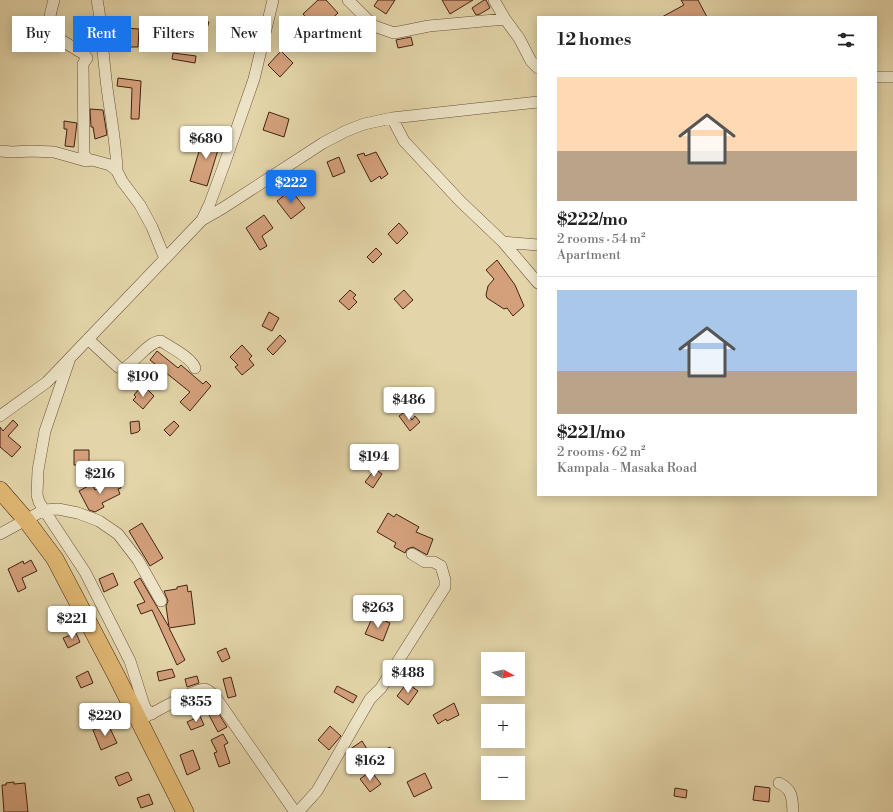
<!DOCTYPE html>
<meta charset="utf-8">
<style>
body{margin:0;font-family:"Libre Bodoni",serif;background:#f6f6f6;color:#222;height:100vh;display:flex;flex-direction:column;font-size:15px;white-space:nowrap}
*{box-sizing:border-box;margin:0}
p{font-size:13px;color:#767676}
.icon{flex:none;width:22px;height:22px;fill:none;stroke:currentColor;stroke-width:2;stroke-linecap:round;stroke-linejoin:round}
.map{position:relative;flex:1;overflow:hidden}
.sheet{position:absolute;left:537px;top:16px;width:340px;height:480px;display:flex;flex-direction:column;background:#fff;border-radius:0px;box-shadow:0 2px 10px #0003}
.sheet>*{flex:none}
.banner{position:absolute;left:12px;top:16px;width:380px;height:36px;display:flex;gap:8px}
.needle{width:26px;rotate:98deg}
.buttons{position:absolute;left:481px;top:652px;display:grid;gap:8px}
.buttons a{display:grid;place-items:center;width:44px;height:44px;border-radius:0px;background:#fff;box-shadow:0 2px 10px #0003;font-size:20px}
.price{position:absolute;translate:-50% -34px;padding:0 9px;border-radius:4px;background:#fff;color:#222;font-size:13px;line-height:26px;filter:drop-shadow(0 1px 2px #0008)}
.price::after{content:'';position:absolute;left:50%;top:24px;width:12px;height:9px;margin-left:-6px;background:inherit;clip-path:polygon(0 0,100% 0,50% 100%)}
.price.selected{background:#1a73e8;color:#fff}
ul{padding:0;list-style:none}
li{display:grid;align-content:center;gap:8px;height:212px;padding:0 20px}
li+li{border-top:1px solid #e0e0e0}
li span{display:grid;place-items:center;height:124px;border-radius:0px;color:#555}
li>.icon{margin-inline-start:auto}
span .icon{width:72px;height:72px;fill:#fffc;stroke-width:1}
li b{font-size:17px}
h2{display:flex;justify-content:space-between;align-items:center;height:48px;padding:0 20px;font-size:17px}
.pill{padding:0 14px;border-radius:0px;background:#fff;box-shadow:0 2px 10px #0003;font-size:14px;line-height:36px}
.pill.selected{background:#1a73e8;color:#fff}
.map>svg:first-child{display:block}
.building{fill:#d3a07b;stroke:#442213}
.lines{fill:none;stroke-linecap:round;stroke-linejoin:round}
.street-casing{stroke:#6c4f38;stroke-width:12}
.primary-casing{stroke:#442213;stroke-width:18}
.street{stroke:#ede4c7;stroke-width:11}
.primary{stroke:#e2ba74;stroke-width:17}
</style>
<div class="map">
<svg width="893" height="812" viewBox="0 0 893 812">
<rect width="100%" height="100%" fill="#e3d5a9"/>
<filter id="stains"><feTurbulence type="fractalNoise" baseFrequency=".005" numOctaves="4"/><feColorMatrix values="0 0 0 0 .2 0 0 0 0 .09 0 0 0 0 .02 0 0 0 .5 -.17"/></filter>
<radialGradient id="worn" r=".72"><stop offset=".6" stop-color="#630" stop-opacity="0"/><stop offset="1" stop-color="#630" stop-opacity=".3"/></radialGradient>
<!-- building -->
<path class="building" d="M318,0H326L338,13L318,31L303,14Z
M378,0H395L386,14L374,6Z
M442,0H473L450,14Z
M484,0H486L490,8L480,14L476,15L472,8Z
M681,0H698L707,17H662L684,5Z
M200,19L209,22L205,35L195,32Z
M127,28L139,29L138,47H127Z
M411,37L413,45L398,48L396,40Z
M281,51L293,63L280,77L268,65Z
M173,53L196,56L195,63L172,59Z
M118,78L141,81L139,119H131L132,88L117,86Z
M90,109L103,110L107,135L95,139L93,127H91Z
M269,112L289,119L284,137L263,130Z
M64,121L77,123L74,147L65,146L67,129H64Z
M204,135L221,140L207,186L190,181Z
M376,152L388,174L381,179L380,176L371,182L357,155L364,153L365,156Z
M339,157L345,172L333,177L327,162Z
M291,190L305,208L291,219L277,201Z
M264,215L273,228L262,236L267,246L260,250L246,228Z
M399,223L408,233L397,244L388,234Z
M376,248L382,254L373,263L367,257Z
M497,260L515,285L524,306L513,316L507,308L504,309L487,298L486,295L488,286L494,279L486,270Z
M350,290L356,295L353,298L357,302L349,310L339,301Z
M404,290L413,300L403,309L394,299Z
M269,312L279,318L272,331L262,326Z
M280,335L286,341L273,355L267,349Z
M242,345L252,356L249,359L254,365L242,375L235,367L238,365L230,357Z
M157,351L178,368L181,365L203,384L206,381L211,386L190,411L180,402L190,392L150,360Z
M145,387L154,396L143,409L133,400L136,397L134,395L139,389L142,391Z
M406,411L412,420L415,416L420,422L410,431L399,416Z
M13,420L18,425L8,436L21,447L12,457L0,447V427L3,431Z
M139,421L140,430L138,432L131,434L130,422Z
M174,421L179,426L170,436L164,430Z
M74,450H89V465H74Z
M375,469L382,474L373,488L365,482Z
M117,479L121,488L118,489L120,494L102,503L104,507L95,512L89,510L79,491L92,484L95,490Z
M388,513L394,517L396,514L419,527L416,532L433,539L427,555L413,547L407,549L405,553L394,547L396,543L377,532Z
M142,523L163,558L150,566L129,531Z
M31,560L37,571L22,578L26,588L18,592L8,569L23,561L24,564Z
M113,573L118,585L104,592L99,579Z
M140,578L169,627L166,606L168,601L164,591L177,589V587L187,585L188,592L191,591L195,624L169,628L185,660L177,665L152,610L141,614L137,605L145,602L134,582Z
M373,616L390,623L383,641L365,634Z
M76,633L80,642L68,648L63,638Z
M226,648L230,658L222,662L217,652Z
M172,669L175,677L159,681L157,672Z
M88,671L93,683L81,688L76,677Z
M197,676L199,683L187,687L185,679Z
M231,677L236,696L228,698L223,679Z
M407,683L418,691L408,705L397,696Z
M337,686L357,696L353,703L334,692Z
M454,703L459,715L447,721L446,719L438,724L433,715Z
M217,711L227,727L218,732L209,715Z
M200,716L204,725L191,730L187,722Z
M108,724L117,743L101,750L93,730Z
M330,726L341,736L329,750L318,740Z
M223,734L228,743L224,745L230,763L219,767L214,753L217,752L211,740Z
M362,741L372,757L390,747L393,754L376,764L377,767L369,770L362,755L355,760L349,750Z
M193,750L200,769L187,775L180,755Z
M371,771L381,784L370,792L360,779Z
M128,772L132,780L119,786L115,777Z
M425,773L432,788L414,797L407,782Z
M14,782V784L25,783L28,812H4L2,785H6V783Z
M755,786L770,788L769,802L753,800Z
M675,788L687,790L686,798L674,796Z
M149,794L153,804L141,808L137,798Z"/>
<g class="lines">
<defs>
<path id="street" d="M54,0C51,11 47,23 51,34L84,54L87,58L83,64L84,155L86,157V161
M97,0C102,23 102,47 105,70C108,104 116,137 117,171
M348,0L374,26L394,33L429,26L505,19L519,38L531,61L538,68
M494,0L505,19
M876,77H893
M392,118L404,141L460,201L503,242L538,283
M0,151L12,152L31,151L54,152L86,161L92,160L110,165L117,171L122,181L140,205L152,227L165,259
M202,220L223,208L323,143L346,131L364,124L392,118L538,102
M503,242L538,245
M88,339L118,367L123,369C135,363 147,342 161,341C170,347 192,358 195,368
M69,361L45,431L38,470L37,495L39,502L44,510L85,572L130,661L144,705L146,709L152,714
M0,416L47,382L202,220L210,203L224,165L254,79L273,0
M0,534L44,510L58,509L78,513L99,521L118,534L138,560L161,601
M147,716C157,711 197,688 205,689C209,690 211,693 214,695L295,812
M779,783C793,790 792,798 793,812
M298,812L317,791L370,699L381,688L445,587V580L441,566L434,562H425L412,554"/>
<path id="primary" d="M0,490L26,520L55,559L116,675L185,812"/>
</defs>
<!-- street casing -->
<use href="#street" class="street-casing"/>
<!-- primary casing -->
<use href="#primary" class="primary-casing"/>
<!-- street -->
<use href="#street" class="street"/>
<!-- primary -->
<use href="#primary" class="primary"/>
</g>
<rect width="100%" height="100%" filter="url(#stains)"/>
<rect width="100%" height="100%" fill="url(#worn)"/>
</svg>
<div class="buttons">
<a><svg class="needle" viewBox="-14 -14 28 28"><path d="M0-13l5 13h-10z" fill="#e53935"/><path d="M0 13l5-13h-10z" fill="#767676"/></svg></a>
<a>+</a>
<a>−</a>
</div>
<b class="price" style="left:206px;top:160px">$680</b>
<b class="price selected" style="left:291px;top:204px">$222</b>
<b class="price" style="left:143px;top:398px">$190</b>
<b class="price" style="left:409px;top:421px">$486</b>
<b class="price" style="left:374px;top:478px">$194</b>
<b class="price" style="left:100px;top:495px">$216</b>
<b class="price" style="left:378px;top:629px">$263</b>
<b class="price" style="left:72px;top:640px">$221</b>
<b class="price" style="left:408px;top:694px">$488</b>
<b class="price" style="left:196px;top:723px">$355</b>
<b class="price" style="left:105px;top:737px">$220</b>
<b class="price" style="left:370px;top:782px">$162</b>
<div class="banner">
<a class="pill">Buy</a>
<a class="pill selected">Rent</a>
<a class="pill">Filters</a>
<a class="pill">New</a>
<a class="pill">Apartment</a>
</div>
<section class="sheet">
<h2>12 homes<svg class="icon" aria-label="filters" viewBox="0 0 24 24"><path d="M4 7h16M4 17h16"/><circle cx="9" cy="7" r="2"/><circle cx="15" cy="17" r="2"/></svg></h2>
<ul>
<li><span style="background:linear-gradient(#ffd9b3 60%,#b9a48a 0)"><svg class="icon" aria-label="home" viewBox="0 0 24 24"><path d="M3 11l9-7 9 7M6 9v11h12V9"/></svg></span><div><b>$222/mo</b><p>2 rooms · 54 m²</p><p>Apartment</p></div></li>
<li><span style="background:linear-gradient(#a9c7e8 65%,#b9a48a 0)"><svg class="icon" aria-label="home" viewBox="0 0 24 24"><path d="M3 11l9-7 9 7M6 9v11h12V9"/></svg></span><div><b>$221/mo</b><p>2 rooms · 62 m²</p><p>Kampala - Masaka Road</p></div></li>
</ul>
</section>
</div>
